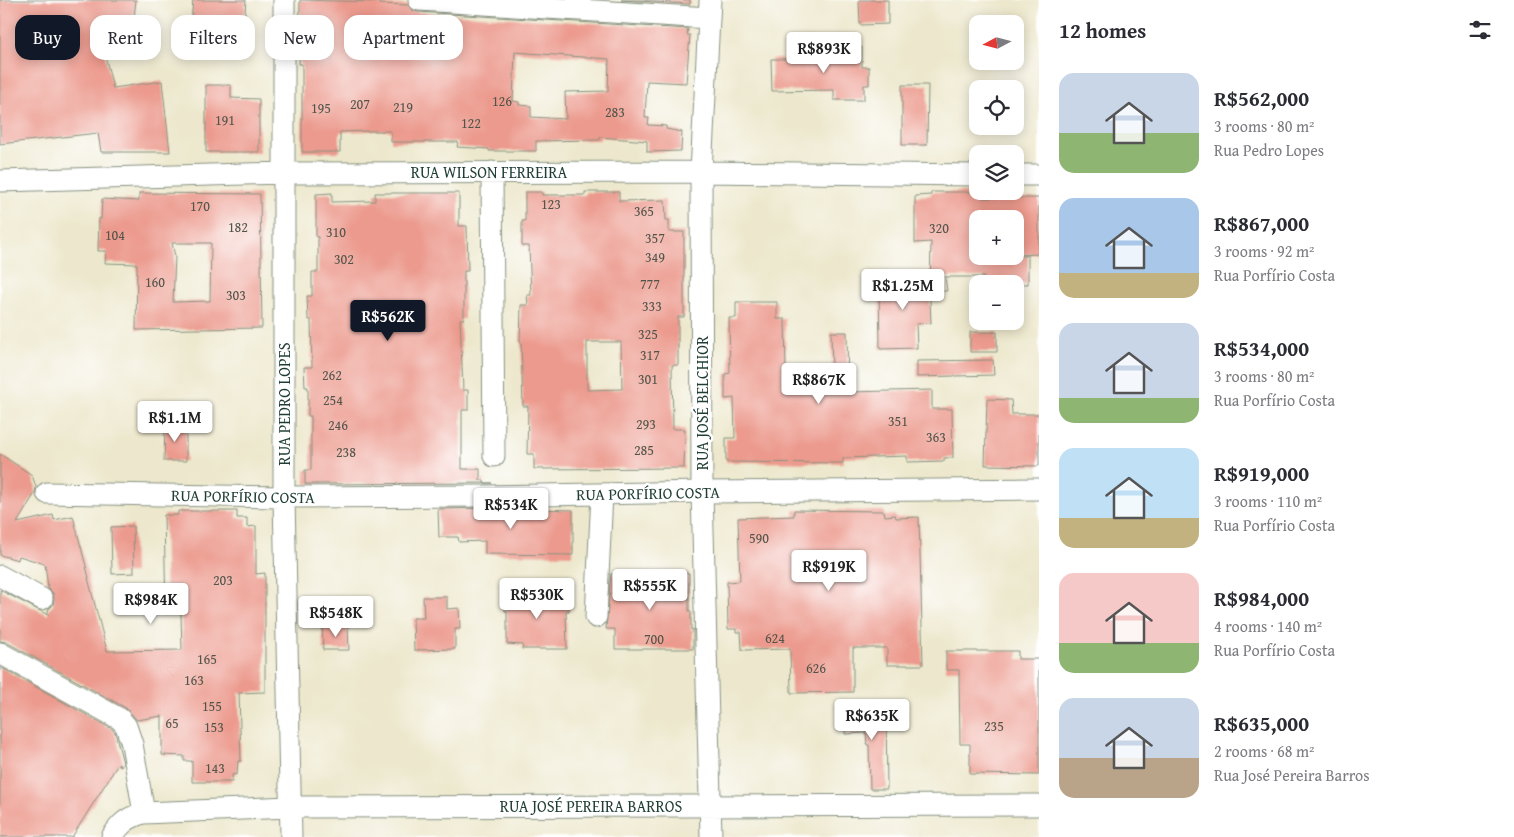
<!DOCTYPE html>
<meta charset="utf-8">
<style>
body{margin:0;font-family:"Gentium Book Plus",serif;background:#f7f7f7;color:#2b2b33;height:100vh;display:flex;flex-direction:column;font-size:19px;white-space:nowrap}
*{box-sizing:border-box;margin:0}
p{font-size:16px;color:#7c7c81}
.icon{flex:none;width:28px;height:28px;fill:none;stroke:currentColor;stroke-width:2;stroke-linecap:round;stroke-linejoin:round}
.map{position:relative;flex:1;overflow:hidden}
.drawer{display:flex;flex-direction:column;background:#fff;width:475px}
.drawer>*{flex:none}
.top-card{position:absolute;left:15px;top:15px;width:475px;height:45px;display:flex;gap:10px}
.needle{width:32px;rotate:263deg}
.controls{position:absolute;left:969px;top:15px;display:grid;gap:10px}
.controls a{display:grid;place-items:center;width:55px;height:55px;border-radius:10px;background:#fff;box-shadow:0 2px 12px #0003;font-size:25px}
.price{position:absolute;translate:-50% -42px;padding:0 11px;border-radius:5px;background:#fff;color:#222;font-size:16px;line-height:32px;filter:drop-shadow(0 1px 2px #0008)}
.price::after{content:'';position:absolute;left:50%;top:30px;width:15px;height:11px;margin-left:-8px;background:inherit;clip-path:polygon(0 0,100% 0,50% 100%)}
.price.current{background:#111827;color:#fff}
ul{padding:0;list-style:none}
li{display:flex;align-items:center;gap:15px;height:125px;padding:0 20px}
li span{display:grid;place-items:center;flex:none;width:140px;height:100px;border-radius:15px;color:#555}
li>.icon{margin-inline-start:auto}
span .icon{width:60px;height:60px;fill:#fffc;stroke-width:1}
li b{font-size:21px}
h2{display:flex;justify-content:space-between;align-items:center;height:60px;padding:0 20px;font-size:21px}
.pill{padding:0 18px;border-radius:15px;background:#fff;box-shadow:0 2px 12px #0003;font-size:18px;line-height:45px}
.pill.current{background:#111827;color:#fff}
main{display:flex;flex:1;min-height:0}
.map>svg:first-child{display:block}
.building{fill:#ec9a8d;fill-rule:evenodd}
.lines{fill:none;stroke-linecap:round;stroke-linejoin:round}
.minor-casing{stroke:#869280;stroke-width:23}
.minor{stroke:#fff;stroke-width:21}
.labels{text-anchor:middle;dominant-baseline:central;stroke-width:5;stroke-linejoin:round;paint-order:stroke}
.number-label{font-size:14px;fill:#52544a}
.street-label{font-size:16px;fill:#1f3d34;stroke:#fff}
</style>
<main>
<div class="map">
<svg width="1039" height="837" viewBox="0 0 1039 837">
<rect width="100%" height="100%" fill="#fff"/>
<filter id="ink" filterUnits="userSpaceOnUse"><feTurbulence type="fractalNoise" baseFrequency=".02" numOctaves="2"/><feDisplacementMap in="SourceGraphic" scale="10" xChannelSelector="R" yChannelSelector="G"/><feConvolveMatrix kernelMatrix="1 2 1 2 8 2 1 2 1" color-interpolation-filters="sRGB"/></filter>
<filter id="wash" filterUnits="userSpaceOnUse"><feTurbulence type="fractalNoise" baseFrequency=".0096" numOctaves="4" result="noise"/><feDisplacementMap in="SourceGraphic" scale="20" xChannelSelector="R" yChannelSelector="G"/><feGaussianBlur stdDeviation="1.12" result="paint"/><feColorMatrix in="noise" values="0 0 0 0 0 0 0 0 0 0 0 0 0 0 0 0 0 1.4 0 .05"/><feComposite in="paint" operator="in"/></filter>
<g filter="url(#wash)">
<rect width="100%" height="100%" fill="#ede8cd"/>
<g id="blocks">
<!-- building -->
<path class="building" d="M0,0H136L134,18H140V35H105L108,51H104L113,88L162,81L170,152H101L98,133L0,144Z
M193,0H246L243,36H223L224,24L191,22Z
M300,0L379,2V4L408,5L412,10L418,12L688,29L687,35H690L686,83L647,81L645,118H649L648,125L666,126V129L682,132L681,151L647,152V141L600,137V140L536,141V151H489V149L457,147L458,142H391V131H371L340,132V152H302V64H299ZM515,52L609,59L608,91L565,92L566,119L531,117V106L519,105V102L513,101Z
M621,0H690V4Z
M859,0H888V24L860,25Z
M827,47H862V67H869V85H864V100H834V90L772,91L771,59H827Z
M206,85H231V98L259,99V152H206Z
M902,85H928L927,145H902Z
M525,192H542V195H585V192H619V201L665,200L666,220H669V232H684V317H678V365H672L673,429H685L684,468L534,469V454H527L528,406H523L521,342H520L521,305H528L527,295H531L529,246H522V221H525ZM587,342H621L622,389L587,390Z
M931,192H982V198H1039V254L1015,255V219H978V256H1028V284H984V277H945L947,291H930L931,242L915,243V196L931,195Z
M139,193L260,194L262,328L136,330L137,264L105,263L106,251H98L99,218L101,219L102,199L139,201ZM172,243H211L210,301L173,302L175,256Z
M332,193V202L375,201V193H459V226H467L468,271H464V319H460L463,390H468V410H462V469H480V480H484V483H492L305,484V470H311V416H308V387H305L304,367H312L311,320L308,319L307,296H312V272H318V237H316V194Z
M879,279H929L931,323L916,324L917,348L880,349Z
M736,302H777V319H785L786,371L832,370L831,332H847L848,392L932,390V409H952L953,458H944V461L907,462V456L843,458V463L726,462V438H735L734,398L725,399V374L730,373L729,318H736Z
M970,332H997V352H970Z
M993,360L994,375L917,377V361Z
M987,399L1011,400L1012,414H1039V466L985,465Z
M186,424V461H164L165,425Z
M0,454L32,475L36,487L35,493L17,523L53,515L54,520L73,516L89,578H88L107,651L182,650L181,613L166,614L164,515H178V511H237V518H247V527L256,526V574L265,573V692L239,693L241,761H238L237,774L232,775V782H192V761H184V756L162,755V716L137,720L126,708L6,642L0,641V590L48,615V610L53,605L54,599L53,593L48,588L45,564L19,556L18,560L0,555Z
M491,508L573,510V555L485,554V541L459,542L458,537H439L438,509Z
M794,510L884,511L885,516L895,515L896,518L919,517L923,665H887V648H853V692L791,693L790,649L742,650L741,632H736V629H728L727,582L740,581L738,518L794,516Z
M133,526L134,573L112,574L111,527Z
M689,573V611H691V630L693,629V649H615V629H606L611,574Z
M569,592V611H566L567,649H522L523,645L507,644V611H505V593Z
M423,597H447V609L459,608L460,629H455V649L414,650L413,618H424Z
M322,626H348L349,650H323Z
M946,651H1018V659H1039V775L970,774V744H960L959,670H946Z
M0,667L112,729L115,732L123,763L121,766L118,764L72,837H0Z
M886,709L887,789H870L869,745H867L866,733L845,734V710Z"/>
</g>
</g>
<g filter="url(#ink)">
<use href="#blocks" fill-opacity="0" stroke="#869280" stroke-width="1"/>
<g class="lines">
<defs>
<path id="minor" d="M284,0V497L291,837
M419,0L709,18
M710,0L701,172L702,492L711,837
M492,172L494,456
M1015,175H1039
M0,181L283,173L701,172L978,175
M47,493L284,497L483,496L702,492L1039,489
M0,576L42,599
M596,617L602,494
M0,653L120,719L126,726L132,744L144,813
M112,837C121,823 127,818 143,813L290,807L1039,805"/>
</defs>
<!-- minor casing -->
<use href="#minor" class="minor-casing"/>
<!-- minor -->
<use href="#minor" class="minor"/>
</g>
</g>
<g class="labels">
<!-- number labels -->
<g class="number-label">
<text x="502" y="101">126</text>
<text x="360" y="104">207</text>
<text x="403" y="107">219</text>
<text x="321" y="108">195</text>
<text x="615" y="112">283</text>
<text x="225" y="120">191</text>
<text x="471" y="123">122</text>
<text x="551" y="204">123</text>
<text x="200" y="206">170</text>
<text x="644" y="211">365</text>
<text x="238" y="227">182</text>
<text x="939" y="228">320</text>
<text x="336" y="232">310</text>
<text x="115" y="235">104</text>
<text x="655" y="238">357</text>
<text x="655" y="257">349</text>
<text x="344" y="259">302</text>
<text x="155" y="282">160</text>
<text x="650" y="284">777</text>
<text x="236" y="295">303</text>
<text x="652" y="306">333</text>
<text x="648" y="334">325</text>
<text x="650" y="355">317</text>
<text x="332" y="375">262</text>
<text x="648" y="379">301</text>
<text x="333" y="400">254</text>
<text x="898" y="421">351</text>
<text x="646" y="424">293</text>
<text x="338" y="425">246</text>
<text x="936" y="437">363</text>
<text x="644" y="450">285</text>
<text x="346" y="452">238</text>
<text x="759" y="538">590</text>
<text x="223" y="580">203</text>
<text x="775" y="638">624</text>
<text x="654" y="639">700</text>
<text x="207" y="659">165</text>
<text x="816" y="668">626</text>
<text x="194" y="680">163</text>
<text x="212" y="706">155</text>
<text x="172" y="723">65</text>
<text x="994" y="726">235</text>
<text x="214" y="727">153</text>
<text x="215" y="768">143</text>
</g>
<!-- street labels -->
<g class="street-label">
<text x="489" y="172">RUA WILSON FERREIRA</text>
<text transform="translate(702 403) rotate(-90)">RUA JOSÉ BELCHIOR</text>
<text transform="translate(284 404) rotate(-90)">RUA PEDRO LOPES</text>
<text transform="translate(648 493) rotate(-1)">RUA PORFÍRIO COSTA</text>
<text transform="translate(243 496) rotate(1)">RUA PORFÍRIO COSTA</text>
<text x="591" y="806">RUA JOSÉ PEREIRA BARROS</text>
</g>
</g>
</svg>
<div class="controls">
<a><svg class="needle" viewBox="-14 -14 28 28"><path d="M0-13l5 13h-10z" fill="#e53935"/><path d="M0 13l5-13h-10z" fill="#7c7c81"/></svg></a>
<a><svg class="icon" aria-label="locate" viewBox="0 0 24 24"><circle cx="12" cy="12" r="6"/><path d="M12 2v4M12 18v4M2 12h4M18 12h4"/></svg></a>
<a><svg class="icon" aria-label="layers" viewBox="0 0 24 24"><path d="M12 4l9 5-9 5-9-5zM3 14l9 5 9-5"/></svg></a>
<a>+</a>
<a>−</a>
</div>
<b class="price" style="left:824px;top:74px">R$893K</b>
<b class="price" style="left:903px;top:311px">R$1.25M</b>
<b class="price current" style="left:388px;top:342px">R$562K</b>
<b class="price" style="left:819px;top:405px">R$867K</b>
<b class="price" style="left:175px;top:443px">R$1.1M</b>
<b class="price" style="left:511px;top:530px">R$534K</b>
<b class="price" style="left:829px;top:592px">R$919K</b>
<b class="price" style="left:650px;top:611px">R$555K</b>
<b class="price" style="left:537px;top:620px">R$530K</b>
<b class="price" style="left:151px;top:625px">R$984K</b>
<b class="price" style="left:336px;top:638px">R$548K</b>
<b class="price" style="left:872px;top:741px">R$635K</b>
<div class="top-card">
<a class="pill current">Buy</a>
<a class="pill">Rent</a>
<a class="pill">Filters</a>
<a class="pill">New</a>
<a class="pill">Apartment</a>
</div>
</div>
<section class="drawer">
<h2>12 homes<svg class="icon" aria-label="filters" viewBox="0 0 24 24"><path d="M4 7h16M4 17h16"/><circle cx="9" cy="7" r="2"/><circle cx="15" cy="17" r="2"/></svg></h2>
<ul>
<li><span style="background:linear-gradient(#c9d6e8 60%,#8fb573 0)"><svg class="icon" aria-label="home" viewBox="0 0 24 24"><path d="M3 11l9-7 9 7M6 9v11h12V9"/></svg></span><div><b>R$562,000</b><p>3 rooms · 80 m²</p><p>Rua Pedro Lopes</p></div></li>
<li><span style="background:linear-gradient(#a9c7e8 75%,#c2b280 0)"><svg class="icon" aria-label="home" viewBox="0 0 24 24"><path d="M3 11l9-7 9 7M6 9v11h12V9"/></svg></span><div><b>R$867,000</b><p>3 rooms · 92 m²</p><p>Rua Porfírio Costa</p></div></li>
<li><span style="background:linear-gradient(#c9d6e8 75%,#8fb573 0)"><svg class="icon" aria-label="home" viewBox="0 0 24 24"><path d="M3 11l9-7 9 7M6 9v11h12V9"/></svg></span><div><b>R$534,000</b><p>3 rooms · 80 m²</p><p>Rua Porfírio Costa</p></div></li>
<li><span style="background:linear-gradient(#bfe0f5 70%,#c2b280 0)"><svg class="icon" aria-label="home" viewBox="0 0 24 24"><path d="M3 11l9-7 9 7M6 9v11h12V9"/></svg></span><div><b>R$919,000</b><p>3 rooms · 110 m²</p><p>Rua Porfírio Costa</p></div></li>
<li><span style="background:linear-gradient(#f6c9c9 70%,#8fb573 0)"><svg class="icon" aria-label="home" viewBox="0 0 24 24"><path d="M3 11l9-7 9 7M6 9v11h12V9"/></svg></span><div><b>R$984,000</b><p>4 rooms · 140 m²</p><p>Rua Porfírio Costa</p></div></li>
<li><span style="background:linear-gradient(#c9d6e8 60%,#b9a48a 0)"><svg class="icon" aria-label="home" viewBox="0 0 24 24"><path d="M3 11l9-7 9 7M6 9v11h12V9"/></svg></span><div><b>R$635,000</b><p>2 rooms · 68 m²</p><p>Rua José Pereira Barros</p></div></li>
</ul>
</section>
</main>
